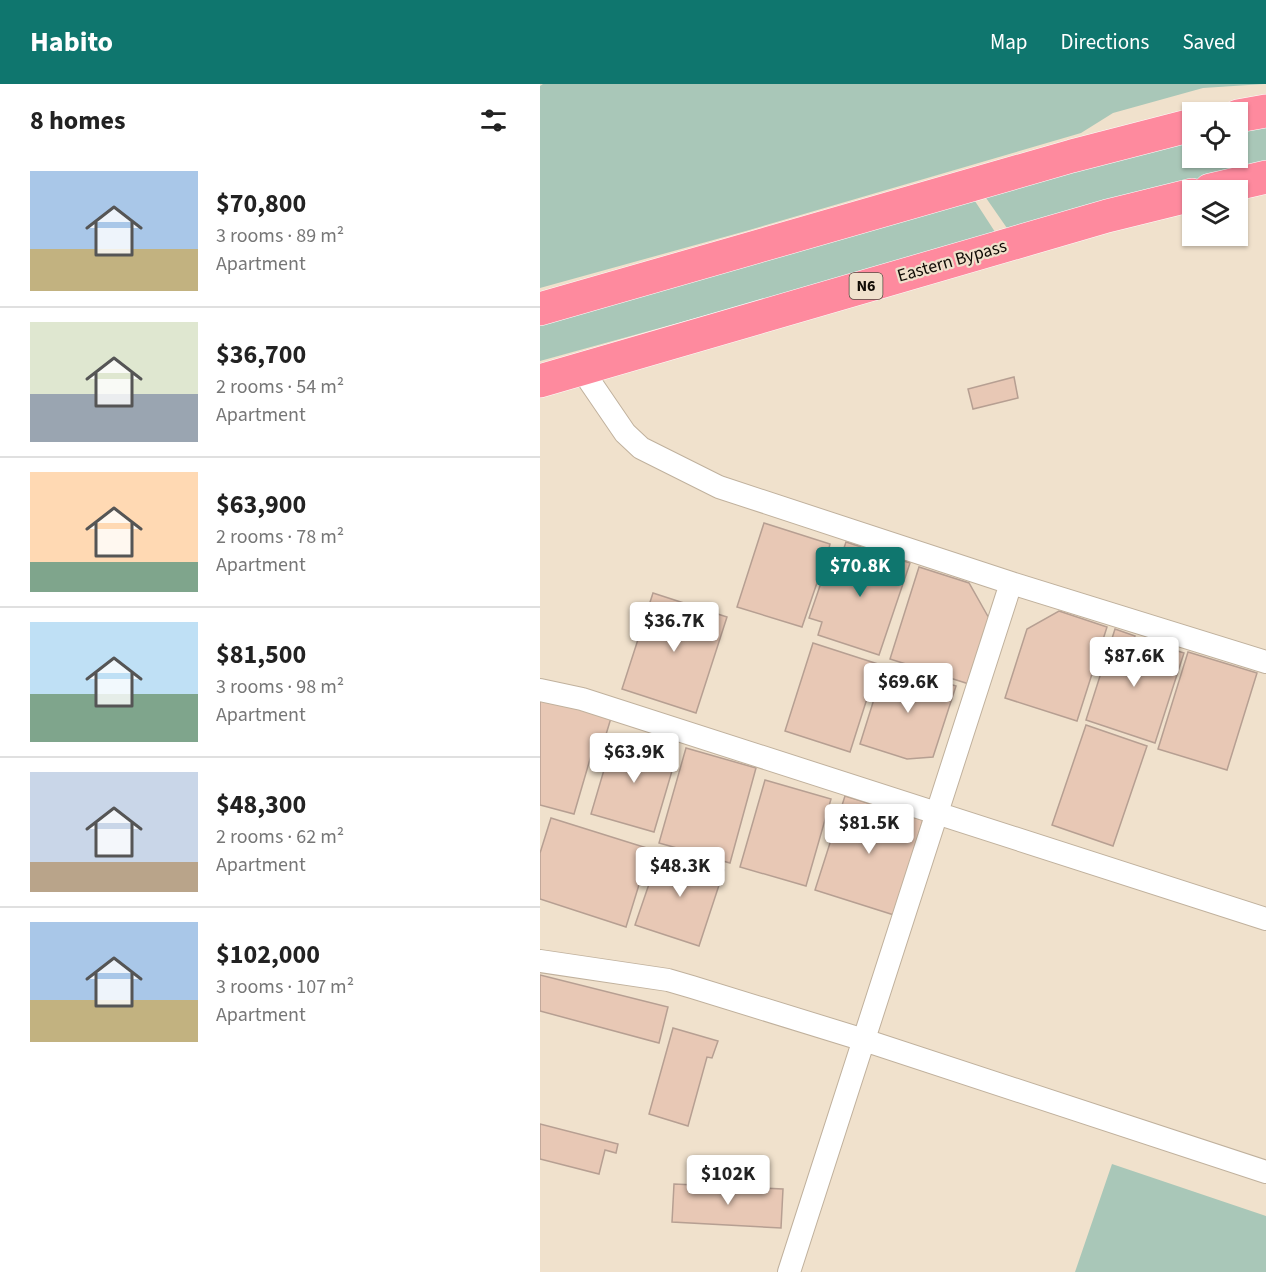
<!DOCTYPE html>
<meta charset="utf-8">
<style>
body{margin:0;font-family:"Source Sans 3",sans-serif;background:#f2f2f2;color:#222;height:100vh;display:flex;flex-direction:column;font-size:22px;white-space:nowrap}
*{box-sizing:border-box;margin:0}
p{font-size:20px;color:#767676}
.icon{flex:none;width:33px;height:33px;fill:none;stroke:currentColor;stroke-width:2;stroke-linecap:round;stroke-linejoin:round}
.map{position:relative;flex:1;overflow:hidden}
.side{display:flex;flex-direction:column;background:#fff;width:540px}
.side>*{flex:none}
.buttons{position:absolute;left:642px;top:18px;display:grid;gap:12px}
.buttons a{display:grid;place-items:center;width:66px;height:66px;border-radius:0px;background:#fff;box-shadow:0 2px 4px #0004;font-size:30px}
.price{position:absolute;translate:-50% -51px;padding:0 14px;border-radius:6px;background:#fff;color:#222;font-size:20px;line-height:39px;filter:drop-shadow(0 2px 3px #0008)}
.price::after{content:'';position:absolute;left:50%;top:36px;width:18px;height:14px;margin-left:-9px;background:inherit;clip-path:polygon(0 0,100% 0,50% 100%)}
.price.on{background:#0f766e;color:#fff}
ul{padding:0;list-style:none}
li{display:flex;align-items:center;gap:18px;height:150px;padding:0 30px}
li+li{border-top:2px solid #e0e0e0}
li span{display:grid;place-items:center;flex:none;width:168px;height:120px;border-radius:0px;color:#555}
li>.icon{margin-inline-start:auto}
span .icon{width:72px;height:72px;fill:#fffc;stroke-width:1}
li b{font-size:26px}
h2{display:flex;justify-content:space-between;align-items:center;height:72px;padding:0 30px;font-size:26px}
header{display:flex;align-items:center;gap:36px;box-sizing:border-box;height:84px;padding:0 30px;background:#0f766e;color:#fff}
header strong{font-size:28px}
nav{display:flex;gap:33px;margin-inline-start:auto;font-size:21px}
main{display:flex;flex:1;min-height:0}
.map>svg:first-child{display:block}
.green{fill:#a9c7b8}
.building{fill:#e8c8b5;stroke:#b69f92;stroke-width:1.5}
.lines{fill:none;stroke-linecap:round;stroke-linejoin:round}
.minor-casing{stroke:#c0b19d;stroke-width:24}
.highway-casing{stroke:#fff;stroke-width:34}
.minor{stroke:#fff;stroke-width:22}
.highway{stroke:#fe8a9e;stroke-width:33}
.labels{text-anchor:middle;dominant-baseline:central;stroke-width:4.5;stroke-linejoin:round;paint-order:stroke}
.shield{fill:#f0e1cc;stroke:#544c41;stroke-width:1.5}
.shield-label{font-size:16px;font-weight:bold;fill:#110c06}
.street-label{font-size:18px;fill:#110c06;stroke:#f0e1cc}
</style>
<header>
<strong>Habito</strong>
<nav><a>Map</a><a>Directions</a><a>Saved</a></nav>
</header>
<main>
<section class="side">
<h2>8 homes<svg class="icon" aria-label="filters" viewBox="0 0 24 24"><path d="M4 7h16M4 17h16"/><circle cx="9" cy="7" r="2"/><circle cx="15" cy="17" r="2"/></svg></h2>
<ul>
<li><span style="background:linear-gradient(#a9c7e8 65%,#c2b280 0)"><svg class="icon" aria-label="home" viewBox="0 0 24 24"><path d="M3 11l9-7 9 7M6 9v11h12V9"/></svg></span><div><b>$70,800</b><p>3 rooms · 89 m²</p><p>Apartment</p></div></li>
<li><span style="background:linear-gradient(#dfe7d0 60%,#9aa5b1 0)"><svg class="icon" aria-label="home" viewBox="0 0 24 24"><path d="M3 11l9-7 9 7M6 9v11h12V9"/></svg></span><div><b>$36,700</b><p>2 rooms · 54 m²</p><p>Apartment</p></div></li>
<li><span style="background:linear-gradient(#ffd9b3 75%,#7fa58c 0)"><svg class="icon" aria-label="home" viewBox="0 0 24 24"><path d="M3 11l9-7 9 7M6 9v11h12V9"/></svg></span><div><b>$63,900</b><p>2 rooms · 78 m²</p><p>Apartment</p></div></li>
<li><span style="background:linear-gradient(#bfe0f5 60%,#7fa58c 0)"><svg class="icon" aria-label="home" viewBox="0 0 24 24"><path d="M3 11l9-7 9 7M6 9v11h12V9"/></svg></span><div><b>$81,500</b><p>3 rooms · 98 m²</p><p>Apartment</p></div></li>
<li><span style="background:linear-gradient(#c9d6e8 75%,#b9a48a 0)"><svg class="icon" aria-label="home" viewBox="0 0 24 24"><path d="M3 11l9-7 9 7M6 9v11h12V9"/></svg></span><div><b>$48,300</b><p>2 rooms · 62 m²</p><p>Apartment</p></div></li>
<li><span style="background:linear-gradient(#a9c7e8 65%,#c2b280 0)"><svg class="icon" aria-label="home" viewBox="0 0 24 24"><path d="M3 11l9-7 9 7M6 9v11h12V9"/></svg></span><div><b>$102,000</b><p>3 rooms · 107 m²</p><p>Apartment</p></div></li>
</ul>
</section>
<div class="map">
<svg width="726" height="1188" viewBox="0 0 726 1188">
<rect width="100%" height="100%" fill="#f0e1cc"/>
<!-- green -->
<path class="green" d="M3,0H724L663,4L573,29L541,49L206,147L0,204V2Z
M726,42V90L469,147L444,111L652,54V74H698V47Z
M433,114L457,151L0,277V237Z
M572,1080L726,1132V1188H535Z"/>
<!-- building -->
<path class="building" d="M474,293L478,314L433,325L428,305Z
M224,439L290,460L287,472L295,475L289,493L280,490L262,543L197,523Z
M306,458L370,479L339,571L278,551L282,538L269,534L282,496L292,500Z
M379,483L429,499L450,536L429,600L350,575Z
M113,509L187,533L156,629L82,605Z
M519,527L567,543L537,637L465,614L487,545Z
M575,545L595,552L592,561L623,571L625,563L644,569L615,659L546,636Z
M273,559L338,580L310,668L245,647Z
M648,568L717,589L687,686L618,665Z
M345,580L416,602L393,673L367,675L320,660Z
M0,614L71,634L61,667L53,665L34,730L0,721Z
M546,641L607,662L573,762L512,741Z
M74,652L137,670L114,748L51,730Z
M146,664L216,684L190,779L119,759Z
M225,696L291,715L266,802L200,783Z
M305,712L383,736L354,831L275,806Z
M11,734L110,765L86,843L0,815V769Z
M121,765L184,786L159,862L95,841Z
M0,891L128,923L119,959L0,927Z
M133,944L178,957L172,974L167,973L148,1042L109,1030Z
M0,1040L78,1060L76,1069L65,1066L59,1090L0,1075Z
M134,1100L243,1105L241,1144L132,1138Z"/>
<g class="lines">
<defs>
<path id="minor" d="M42,286L85,349L101,364L179,403L471,499L726,578
M0,606L42,615L726,835
M0,877L128,896L152,903L324,956L726,1088
M249,1188L471,499"/>
<path id="highway" d="M698,32L726,27
M670,106L726,93
M0,225L532,72L652,41
M0,297L567,132L652,111"/>
</defs>
<!-- minor casing -->
<use href="#minor" class="minor-casing"/>
<!-- highway casing -->
<use href="#highway" class="highway-casing"/>
<!-- minor -->
<use href="#minor" class="minor"/>
<!-- highway -->
<use href="#highway" class="highway"/>
</g>
<g class="labels">
<!-- shield labels -->
<rect class="shield" x="309.5" y="189" width="33" height="26" rx="4.5"/>
<g class="shield-label">
<text x="326" y="202">N6</text>
</g>
<!-- street labels -->
<g class="street-label">
<text transform="translate(412 177) rotate(-16)">Eastern Bypass</text>
</g>
</g>
</svg>
<div class="buttons">
<a><svg class="icon" aria-label="locate" viewBox="0 0 24 24"><circle cx="12" cy="12" r="6"/><path d="M12 2v4M12 18v4M2 12h4M18 12h4"/></svg></a>
<a><svg class="icon" aria-label="layers" viewBox="0 0 24 24"><path d="M12 4l9 5-9 5-9-5zM3 14l9 5 9-5"/></svg></a>
</div>
<b class="price on" style="left:320px;top:514px">$70.8K</b>
<b class="price" style="left:134px;top:569px">$36.7K</b>
<b class="price" style="left:594px;top:604px">$87.6K</b>
<b class="price" style="left:368px;top:630px">$69.6K</b>
<b class="price" style="left:94px;top:700px">$63.9K</b>
<b class="price" style="left:329px;top:771px">$81.5K</b>
<b class="price" style="left:140px;top:814px">$48.3K</b>
<b class="price" style="left:188px;top:1122px">$102K</b>
</div>
</main>
